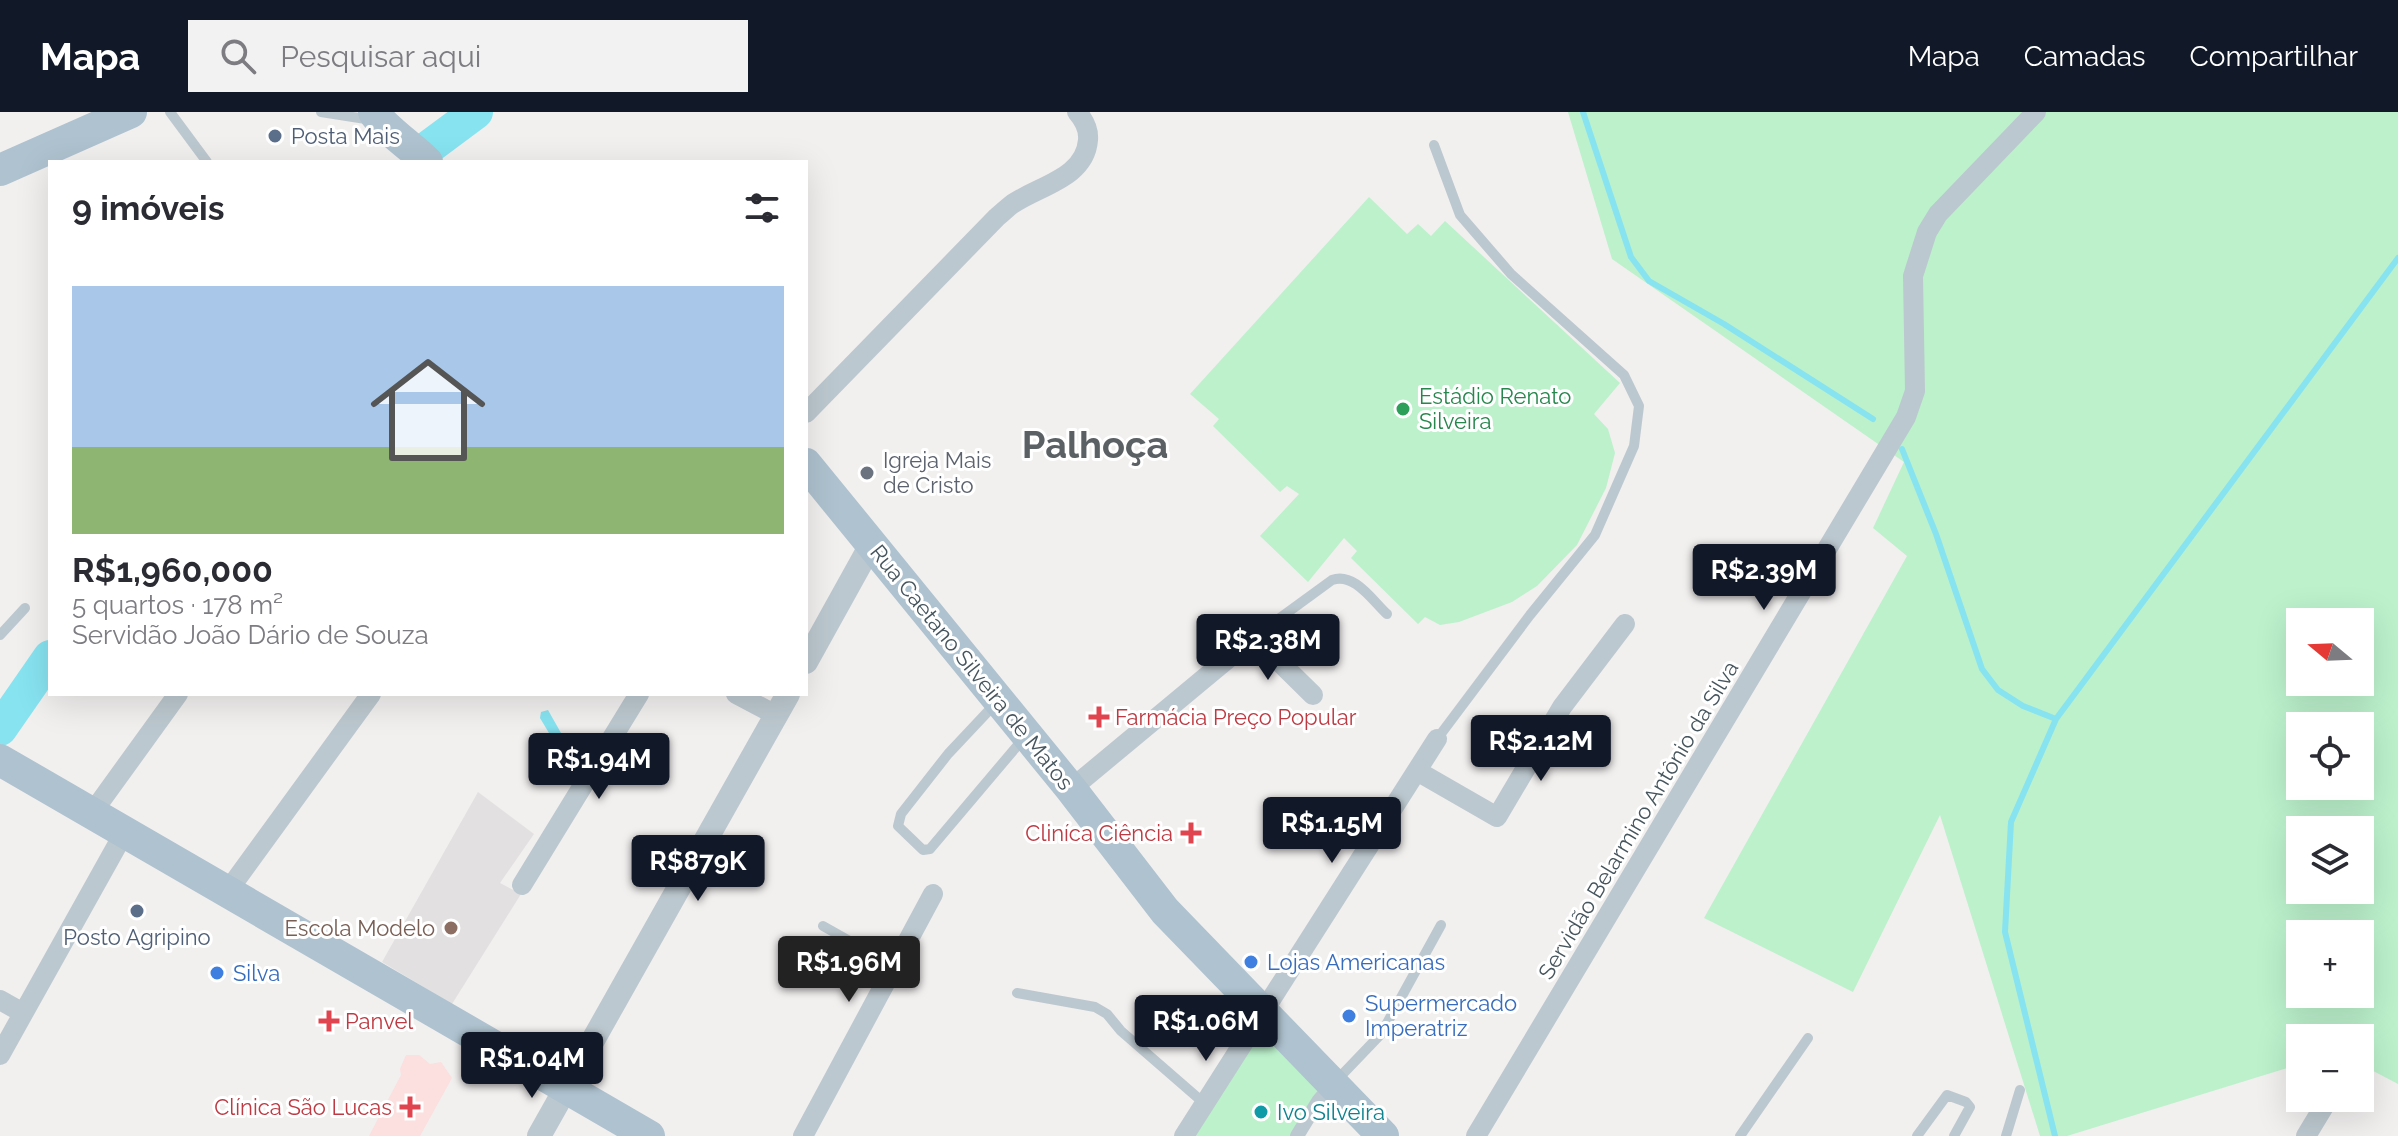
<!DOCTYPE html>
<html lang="pt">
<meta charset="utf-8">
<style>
body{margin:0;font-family:Raleway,sans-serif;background:#f2f2f3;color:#2b2b33;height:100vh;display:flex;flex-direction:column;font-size:30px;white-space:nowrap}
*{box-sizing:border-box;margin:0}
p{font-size:26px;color:#7c7c81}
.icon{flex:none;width:44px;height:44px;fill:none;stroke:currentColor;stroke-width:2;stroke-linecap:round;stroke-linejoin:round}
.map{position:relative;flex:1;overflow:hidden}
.drawer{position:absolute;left:48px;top:48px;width:760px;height:536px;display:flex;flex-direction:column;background:#fff;border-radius:0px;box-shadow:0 8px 32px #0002}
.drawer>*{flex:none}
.needle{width:52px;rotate:289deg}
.fabs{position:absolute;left:2286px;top:496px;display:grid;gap:16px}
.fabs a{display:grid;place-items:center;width:88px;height:88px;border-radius:0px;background:#fff;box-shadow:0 8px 32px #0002;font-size:40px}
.price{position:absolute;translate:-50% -68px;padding:0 18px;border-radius:8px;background:#111827;color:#fff;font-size:26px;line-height:52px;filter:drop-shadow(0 2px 4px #0008)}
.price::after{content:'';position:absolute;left:50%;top:48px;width:24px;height:18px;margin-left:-12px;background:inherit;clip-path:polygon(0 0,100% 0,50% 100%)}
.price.active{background:#222;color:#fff}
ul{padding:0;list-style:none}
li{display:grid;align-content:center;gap:16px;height:424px;padding:0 24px}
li+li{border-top:2px solid #e1e1e2}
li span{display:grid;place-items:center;height:248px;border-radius:0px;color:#555}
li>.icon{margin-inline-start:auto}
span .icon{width:144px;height:144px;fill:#fffc;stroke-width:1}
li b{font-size:34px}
h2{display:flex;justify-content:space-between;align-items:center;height:96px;padding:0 24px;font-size:34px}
header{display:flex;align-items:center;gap:48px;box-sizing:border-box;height:112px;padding:0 40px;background:#111827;color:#fff}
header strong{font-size:38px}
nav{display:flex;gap:44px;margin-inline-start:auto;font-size:28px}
.search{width:560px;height:72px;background:#f2f2f3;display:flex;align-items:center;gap:20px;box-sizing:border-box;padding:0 28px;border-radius:0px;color:#7c7c81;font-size:30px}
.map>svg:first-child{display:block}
.education{fill:#e3e0e1}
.medical{fill:#fcdfdf}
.green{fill:#bcf1cc;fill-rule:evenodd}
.water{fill:#87e3f0}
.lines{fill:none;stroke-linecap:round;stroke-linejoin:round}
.stream{stroke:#87e3f0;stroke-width:6}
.river{stroke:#87e3f0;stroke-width:34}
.service{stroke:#bcc8cf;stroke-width:10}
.pedestrian{stroke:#bcc8cf;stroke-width:14}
.minor{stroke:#bcc8cf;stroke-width:20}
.tertiary{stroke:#bcc8cf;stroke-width:24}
.primary{stroke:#aec2cf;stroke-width:32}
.service-dot{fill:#5c6f8a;stroke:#fff;stroke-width:3}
.leisure-dot{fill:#2e9e5b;stroke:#fff;stroke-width:3}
.worship-dot{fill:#6b7280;stroke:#fff;stroke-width:3}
.health-dot{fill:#e0444e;stroke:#fff;stroke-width:3}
.education-dot{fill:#8d6e63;stroke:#fff;stroke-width:3}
.shop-dot{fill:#3f7fe0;stroke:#fff;stroke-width:3}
.culture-dot{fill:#0f9aa8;stroke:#fff;stroke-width:3}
.labels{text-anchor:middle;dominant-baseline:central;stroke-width:6;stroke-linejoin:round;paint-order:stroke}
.service-label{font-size:22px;fill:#4e5e75;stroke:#fff;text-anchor:start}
.leisure-label{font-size:22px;fill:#27864d;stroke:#fff;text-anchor:start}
.worship-label{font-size:22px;fill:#5b616d;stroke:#fff;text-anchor:start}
.street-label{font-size:22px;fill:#46555d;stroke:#fff}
.health-label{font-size:22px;fill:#be3a42;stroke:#fff;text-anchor:start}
.education-label{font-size:22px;fill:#785e54;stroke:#fff;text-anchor:end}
.shop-label{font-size:22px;fill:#366cbe;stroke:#fff;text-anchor:start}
.culture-label{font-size:22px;fill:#0d838f;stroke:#fff;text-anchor:start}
.town-label{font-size:38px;font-weight:bold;fill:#5b6064;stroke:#fff}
</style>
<header>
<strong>Mapa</strong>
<div class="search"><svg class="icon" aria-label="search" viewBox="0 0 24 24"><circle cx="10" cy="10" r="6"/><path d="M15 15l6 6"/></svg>Pesquisar aqui</div>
<nav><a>Mapa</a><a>Camadas</a><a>Compartilhar</a></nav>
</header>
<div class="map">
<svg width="2398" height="1024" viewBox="0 0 2398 1024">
<rect width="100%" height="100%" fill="#f2efef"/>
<!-- education -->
<path class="education" d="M478,680L534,722L500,771L521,782L452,892L382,850Z"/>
<!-- medical -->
<path class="medical" d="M406,943H419L430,952L441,950L452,966L420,1024H369L401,963L400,957Z"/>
<!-- green -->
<path class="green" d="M1568,0H2398V972L2360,952V926H2300V952L2067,1024H2040L1940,703L1853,880L1704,806L1907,444L1873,416L1904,350L1612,147ZM2300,510H2360V570H2300ZM2300,614H2360V674H2300ZM2300,718H2360V778H2300ZM2300,822H2360V882H2300Z
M1369,85L1407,122L1418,112L1431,124L1445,109L1620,271L1594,302L1608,317L1615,341L1606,376L1577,433L1537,474L1512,490L1459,510L1440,513L1425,505L1418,512L1351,446L1357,439L1344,426L1308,470L1260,424L1299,382L1287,374L1280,380L1213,314L1219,307L1190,282Z
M1268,920L1318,969L1317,981L1290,1024H1193L1258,921Z"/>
<!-- water -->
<path class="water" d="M548,598L561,621L552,626L540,606L541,600Z"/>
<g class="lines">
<!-- stream -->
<path class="stream" d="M1583,0L1631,145L1649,169L1724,212L1873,307
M1902,337L1936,422L1982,557L1998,578L2023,594L2056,607
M2055,1024L2005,820L2011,710L2056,607L2398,146"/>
<!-- river -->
<path class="river" d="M429,35L476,0
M0,617L50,545"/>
<!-- service -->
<path class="service" d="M170,0L207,50
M321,0L372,8
M1434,33L1460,103L1511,162L1624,263L1639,294L1634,334L1595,423L1530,503L1437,627
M0,523L25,496
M1254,525L1332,468C1354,460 1372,488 1387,502
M995,592L948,642L901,702L898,714L923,738L930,737L1023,627
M823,814L894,854
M1017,881L1095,895L1107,902L1121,919L1205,992
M1336,969L1381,922L1441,813
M1740,1024L1808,926
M1917,1024L1947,983L1966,990L1970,995L1954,1024
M2006,1024L2020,978"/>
<!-- pedestrian -->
<path class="pedestrian" d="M1297,1024L1319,988L1332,973"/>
<!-- minor -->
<path class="minor" d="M806,301L997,105C1002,101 1006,97 1011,93C1037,74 1085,67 1088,28C1089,17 1084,8 1077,0
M736,582L776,603
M1417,659L1497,705L1562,595L1625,512
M1071,677L1254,525L1313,583
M92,701L178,582
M522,773L639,582
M227,780L371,582
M0,888L23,901
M0,943L124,721
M803,1024L933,782
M1184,1024L1437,627
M1476,1024L1906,305L1915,279L1913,164L1927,120L1938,102L2036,0
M2306,1024L2329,986"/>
<!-- tertiary -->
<path class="tertiary" d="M806,550L872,431
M539,1024L788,582"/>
<!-- primary -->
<path class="primary" d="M374,0C381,14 413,36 427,50
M0,58L131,0
M806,352L1071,677L1165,799L1383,1024
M0,648L649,1024"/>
</g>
<!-- markers -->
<g class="service-dot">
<circle cx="275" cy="24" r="8"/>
<circle cx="137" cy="799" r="8"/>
</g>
<circle class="leisure-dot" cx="1403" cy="297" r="8"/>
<circle class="worship-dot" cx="867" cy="361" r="8"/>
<g class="health-dot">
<path d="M1095 593h8v8h8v8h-8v8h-8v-8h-8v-8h8z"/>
<path d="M1187 709h8v8h8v8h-8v8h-8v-8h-8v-8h8z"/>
<path d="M325 897h8v8h8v8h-8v8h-8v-8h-8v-8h8z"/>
<path d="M406 983h8v8h8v8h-8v8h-8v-8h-8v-8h8z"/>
</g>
<circle class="education-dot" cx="451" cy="816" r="8"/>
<g class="shop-dot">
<circle cx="1251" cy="850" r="8"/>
<circle cx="217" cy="861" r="8"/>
<circle cx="1349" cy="904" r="8"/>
</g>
<circle class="culture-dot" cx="1261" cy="1000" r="8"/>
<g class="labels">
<!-- service labels -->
<g class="service-label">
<text x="291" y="24">Posta Mais</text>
<text x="137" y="825" text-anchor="middle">Posto Agripino</text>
</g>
<!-- leisure labels -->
<g class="leisure-label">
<text x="1419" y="284">Estádio Renato<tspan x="1419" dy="25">Silveira</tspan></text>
</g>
<!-- worship labels -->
<g class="worship-label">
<text x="883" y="348">Igreja Mais<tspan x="883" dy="25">de Cristo</tspan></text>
</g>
<!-- street labels -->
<g class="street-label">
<text transform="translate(972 555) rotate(51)">Rua Caetano Silveira de Matos</text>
<text transform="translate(1638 708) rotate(-59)">Servidão Belarmino Antônio da Silva</text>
</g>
<!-- health labels -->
<g class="health-label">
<text x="1115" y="605">Farmácia Preço Popular</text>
<text x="1173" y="721" text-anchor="end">Cliníca Ciência</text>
<text x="345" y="909">Panvel</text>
<text x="392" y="995" text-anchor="end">Clínica São Lucas</text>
</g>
<!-- education labels -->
<g class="education-label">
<text x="435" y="816">Escola Modelo</text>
</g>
<!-- shop labels -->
<g class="shop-label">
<text x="1267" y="850">Lojas Americanas</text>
<text x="233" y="861">Silva</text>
<text x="1365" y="891">Supermercado<tspan x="1365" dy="25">Imperatriz</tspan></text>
</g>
<!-- culture labels -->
<g class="culture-label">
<text x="1277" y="1000">Ivo Silveira</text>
</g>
<!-- town labels -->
<g class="town-label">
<text x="1095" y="332">Palhoça</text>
</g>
</g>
</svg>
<div class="fabs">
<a><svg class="needle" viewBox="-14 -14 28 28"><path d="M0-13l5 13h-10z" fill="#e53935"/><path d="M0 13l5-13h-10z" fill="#7c7c81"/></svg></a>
<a><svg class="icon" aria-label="locate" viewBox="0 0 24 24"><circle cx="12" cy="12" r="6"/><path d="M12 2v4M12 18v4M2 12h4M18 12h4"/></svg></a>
<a><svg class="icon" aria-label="layers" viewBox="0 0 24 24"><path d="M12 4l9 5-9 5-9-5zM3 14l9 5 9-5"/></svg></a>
<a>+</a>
<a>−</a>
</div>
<b class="price" style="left:1764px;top:500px">R$2.39M</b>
<b class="price" style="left:1268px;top:570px">R$2.38M</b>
<b class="price" style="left:1541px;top:671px">R$2.12M</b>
<b class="price" style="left:599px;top:689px">R$1.94M</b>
<b class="price" style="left:1332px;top:753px">R$1.15M</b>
<b class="price" style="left:698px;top:791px">R$879K</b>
<b class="price active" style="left:849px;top:892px">R$1.96M</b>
<b class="price" style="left:1206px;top:951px">R$1.06M</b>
<b class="price" style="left:532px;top:988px">R$1.04M</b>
<section class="drawer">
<h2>9 imóveis<svg class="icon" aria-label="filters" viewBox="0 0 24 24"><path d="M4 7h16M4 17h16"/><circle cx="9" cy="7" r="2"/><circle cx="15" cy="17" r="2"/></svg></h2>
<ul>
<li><span style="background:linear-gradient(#a9c7e8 65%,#8fb573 0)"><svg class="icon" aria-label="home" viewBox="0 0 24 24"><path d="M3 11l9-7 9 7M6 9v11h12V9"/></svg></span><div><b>R$1,960,000</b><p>5 quartos · 178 m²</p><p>Servidão João Dário de Souza</p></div></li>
</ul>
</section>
</div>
